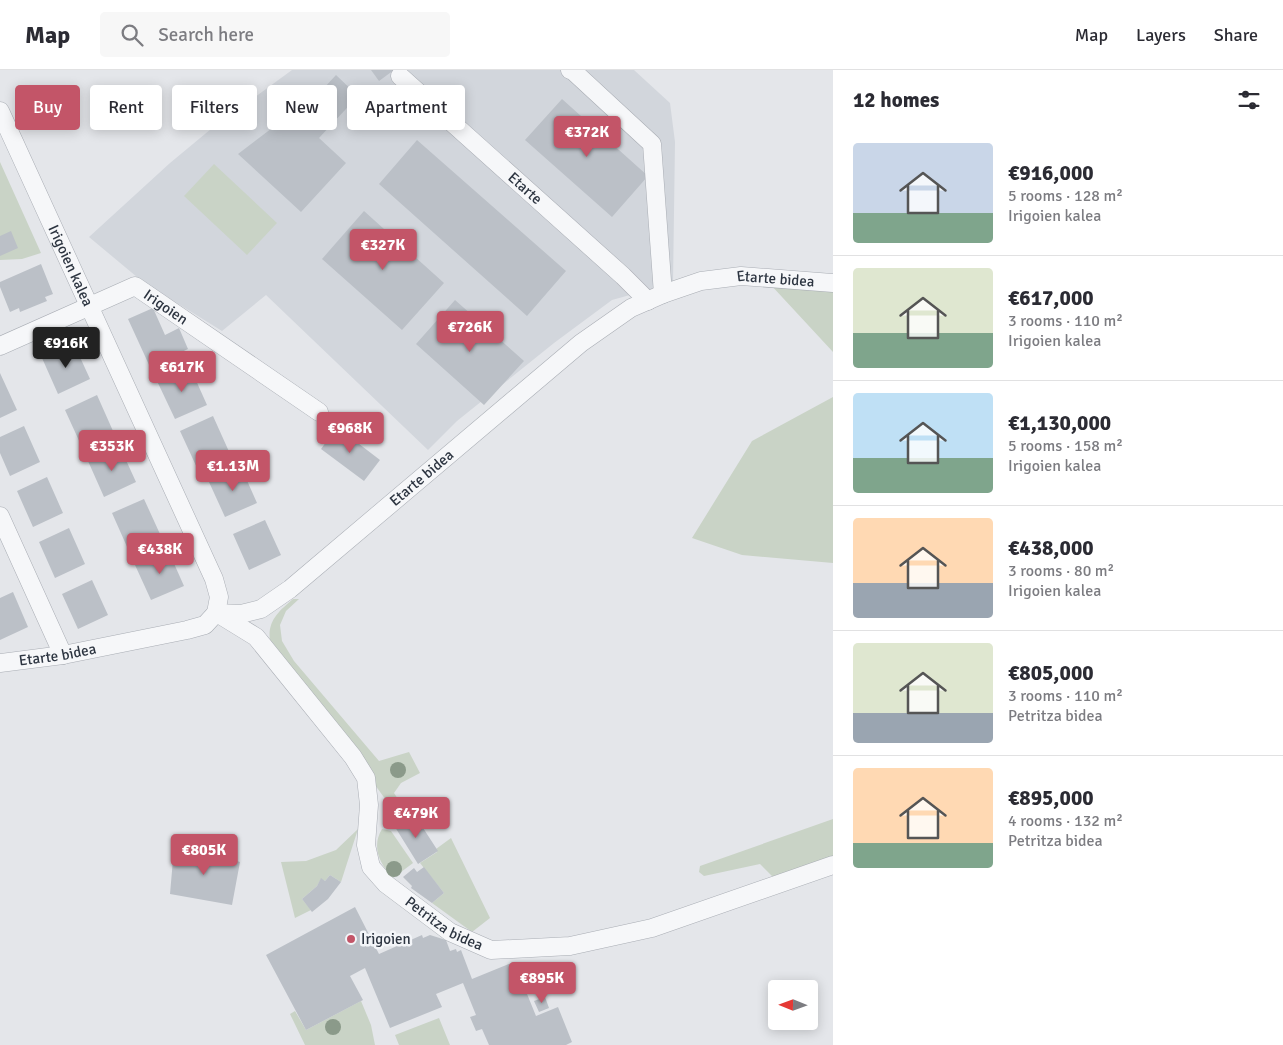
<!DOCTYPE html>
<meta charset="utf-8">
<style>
body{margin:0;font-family:Signika,sans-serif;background:#f7f7f7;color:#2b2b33;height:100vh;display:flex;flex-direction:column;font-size:19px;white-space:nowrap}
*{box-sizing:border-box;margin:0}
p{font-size:16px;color:#7c7c81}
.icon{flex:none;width:28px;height:28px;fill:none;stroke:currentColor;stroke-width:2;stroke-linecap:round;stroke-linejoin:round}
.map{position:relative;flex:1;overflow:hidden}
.panel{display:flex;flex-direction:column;background:#fff;width:450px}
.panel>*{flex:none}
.top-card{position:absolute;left:15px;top:15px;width:475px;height:45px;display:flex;gap:10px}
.needle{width:32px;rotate:271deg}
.buttons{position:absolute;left:768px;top:910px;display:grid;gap:10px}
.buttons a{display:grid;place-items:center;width:50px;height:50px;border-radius:5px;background:#fff;box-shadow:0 2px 12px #0003;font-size:25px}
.price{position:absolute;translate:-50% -42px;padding:0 11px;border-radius:5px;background:#c35568;color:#fff;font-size:16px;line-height:32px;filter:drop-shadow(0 1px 2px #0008)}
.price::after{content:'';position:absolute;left:50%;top:30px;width:15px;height:11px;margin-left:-8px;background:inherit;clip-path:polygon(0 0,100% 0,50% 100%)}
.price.current{background:#222;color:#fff}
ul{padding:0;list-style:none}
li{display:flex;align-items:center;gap:15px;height:125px;padding:0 20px}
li+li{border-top:1px solid #e1e1e2}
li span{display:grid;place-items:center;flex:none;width:140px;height:100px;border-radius:5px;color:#555}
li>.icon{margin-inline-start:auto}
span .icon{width:60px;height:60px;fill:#fffc;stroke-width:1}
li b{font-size:21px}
h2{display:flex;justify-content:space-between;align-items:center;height:60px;padding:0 20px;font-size:21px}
.tag{padding:0 18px;border-radius:5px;background:#fff;box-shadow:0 2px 12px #0003;font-size:18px;line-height:45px}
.tag.current{background:#c35568;color:#fff}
header{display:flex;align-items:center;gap:30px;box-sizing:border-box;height:70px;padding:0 25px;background:#fff;border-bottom:1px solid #e1e1e2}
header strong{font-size:24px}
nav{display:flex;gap:28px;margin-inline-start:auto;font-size:18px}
.search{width:350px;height:45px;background:#f7f7f7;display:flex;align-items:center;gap:12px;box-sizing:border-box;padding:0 18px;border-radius:5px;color:#7c7c81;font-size:19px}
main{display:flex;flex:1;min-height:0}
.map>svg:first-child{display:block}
.built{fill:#d2d6dc}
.green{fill:#c9d3c6}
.building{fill:#bbc0c7}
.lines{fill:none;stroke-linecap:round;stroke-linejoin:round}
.street-casing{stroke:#a9adb4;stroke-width:19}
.street{stroke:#f6f7f9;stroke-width:18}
.tree{fill:#8b9a8a}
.poi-dot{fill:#c35568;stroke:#f3f5f8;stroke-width:2}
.labels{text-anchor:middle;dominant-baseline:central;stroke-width:5;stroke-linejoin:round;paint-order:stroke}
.street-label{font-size:15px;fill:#2d3541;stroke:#f3f5f8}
.poi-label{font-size:15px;fill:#2d3541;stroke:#f3f5f8;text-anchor:start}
</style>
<header>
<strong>Map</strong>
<div class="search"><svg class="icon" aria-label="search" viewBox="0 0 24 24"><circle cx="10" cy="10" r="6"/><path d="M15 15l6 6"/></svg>Search here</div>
<nav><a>Map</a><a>Layers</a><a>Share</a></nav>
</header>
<main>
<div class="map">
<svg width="833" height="975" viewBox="0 0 833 975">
<rect width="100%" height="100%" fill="#e4e6ea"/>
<!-- built -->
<path class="built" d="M292,0H634L670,33L675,72L673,213L612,230L554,273L457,351L428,380L266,225L222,261L143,212L89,167L170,93L211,59Z"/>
<!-- green -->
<path class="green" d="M0,92L41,183L22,189L0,190Z
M214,94L277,153L247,185L184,126Z
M770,214L833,219V282Z
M833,327V493L742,485L692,468L752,371Z
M293,529H299L286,541L280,555L282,571L294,591L379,691L409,682L420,703L401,713L394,723L410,747L402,752L270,571C267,551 279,541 293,529Z
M833,749V786L773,807L760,794L704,806L699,802L700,796Z
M358,759L341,812L330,805L325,811L321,809L317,816L302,829L311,840L295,848L281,792L306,791L336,780Z
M382,759L391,761L413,793L393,808C380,794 371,777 382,759Z
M451,768L490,848L472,862L432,833L444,823L420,793L437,782L436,779Z
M361,931L371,955L375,975H305L290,944L295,941L306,960Z
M439,948L450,975H399L395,965Z"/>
<!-- building -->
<path class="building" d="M371,0H394L379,11Z
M336,5L358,26L319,68L346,93L301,142L238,84L292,43L297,47Z
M562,29L648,106L612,147L525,70Z
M417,70L566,201L527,246L379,114Z
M364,141L444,213L402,260L322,189Z
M11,161L18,178L0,186V166Z
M41,194L53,224L45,227L47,231L20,242L19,238L10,242L0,217V212Z
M455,230L524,291L484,335L416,274Z
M153,238L165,265L179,258L188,279L150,297L128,249Z
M74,274L90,309L58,324L42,288Z
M190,297L207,335L175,349L157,311Z
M0,303L17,340L0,348Z
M97,325L113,361L81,375L65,340Z
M213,346L231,386L198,400L180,361Z
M24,356L40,392L10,406L0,383V367Z
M337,357L380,390L364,411L321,379Z
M120,377L136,412L104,427L88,391Z
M241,397L257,433L225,447L209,412Z
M47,407L63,443L33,457L17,421Z
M144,429L160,464L128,479L112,443Z
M265,450L281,485L249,500L233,464Z
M69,458L85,494L55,508L39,472Z
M168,480L184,516L151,530L135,495Z
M92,510L108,545L78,559L62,524Z
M13,522L28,557L0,570V528Z
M414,744L438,781L418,794L395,757Z
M174,778L210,782L240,792L232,835L170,824Z
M424,797L444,823L432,833L411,818L412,816L403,807L414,798L417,802Z
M330,805L341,812L328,829L312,842L302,829L317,816L321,808L325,811Z
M355,837L379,884L422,865L423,868L430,865L446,870L450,881L456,879L457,882L461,880L472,909L514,892L536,946L558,937L572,972L566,975H489L482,959L476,961L470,947L476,945L463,913L436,924L442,937L390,958L365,898L350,906L363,930L306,960L266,885Z
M545,927L549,938L539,942L534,931Z"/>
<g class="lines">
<defs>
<g id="street">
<path d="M570,0L573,1L652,74L663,224"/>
<path id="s1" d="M400,6L623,206L648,231"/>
<path id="s2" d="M0,41L214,509L219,527L216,543"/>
<path id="s3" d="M0,276L135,216L319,342"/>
<path d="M0,446L63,585"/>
<path id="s4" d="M217,543L256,567L353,687L366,708L369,735L366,775L371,797L386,814L450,862L491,880L570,876L652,858L833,795"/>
<path id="s5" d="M0,593L63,585L187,560L205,555L216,543L241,544L261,539L290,519L581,273L631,238L663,224L701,211L741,206L833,213"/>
</g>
</defs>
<!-- street casing -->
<use href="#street" class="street-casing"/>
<!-- street -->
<use href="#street" class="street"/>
</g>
<!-- trees -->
<g class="tree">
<circle cx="398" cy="700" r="8"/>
<circle cx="394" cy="799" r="8"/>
<circle cx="333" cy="957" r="8"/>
</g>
<!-- markers -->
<circle class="poi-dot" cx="351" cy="869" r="5"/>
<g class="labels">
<!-- street labels -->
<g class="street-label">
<text stroke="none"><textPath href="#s1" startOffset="168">Etarte</textPath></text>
<text stroke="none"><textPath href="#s2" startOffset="170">Irigoien kalea</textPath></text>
<text stroke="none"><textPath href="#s5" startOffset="898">Etarte bidea</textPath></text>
<text stroke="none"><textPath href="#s3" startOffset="185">Irigoien</textPath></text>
<text stroke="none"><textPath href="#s5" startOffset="478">Etarte bidea</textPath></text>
<text stroke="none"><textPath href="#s5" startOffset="58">Etarte bidea</textPath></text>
<text stroke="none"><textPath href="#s4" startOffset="408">Petritza bidea</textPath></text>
</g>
<!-- poi labels -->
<g class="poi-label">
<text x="361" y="869">Irigoien</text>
</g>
</g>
</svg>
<div class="buttons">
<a><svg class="needle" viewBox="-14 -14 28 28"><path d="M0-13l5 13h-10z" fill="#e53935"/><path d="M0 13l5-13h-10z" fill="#7c7c81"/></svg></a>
</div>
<b class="price" style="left:587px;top:88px">€372K</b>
<b class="price" style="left:383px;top:201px">€327K</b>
<b class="price" style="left:470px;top:283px">€726K</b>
<b class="price current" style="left:66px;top:299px">€916K</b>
<b class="price" style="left:182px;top:323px">€617K</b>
<b class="price" style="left:350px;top:384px">€968K</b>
<b class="price" style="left:112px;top:402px">€353K</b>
<b class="price" style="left:233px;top:422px">€1.13M</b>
<b class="price" style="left:160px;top:505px">€438K</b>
<b class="price" style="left:416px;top:769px">€479K</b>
<b class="price" style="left:204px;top:806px">€805K</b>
<b class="price" style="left:542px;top:934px">€895K</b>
<div class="top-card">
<a class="tag current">Buy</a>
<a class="tag">Rent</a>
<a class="tag">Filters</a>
<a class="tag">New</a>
<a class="tag">Apartment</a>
</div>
</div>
<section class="panel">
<h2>12 homes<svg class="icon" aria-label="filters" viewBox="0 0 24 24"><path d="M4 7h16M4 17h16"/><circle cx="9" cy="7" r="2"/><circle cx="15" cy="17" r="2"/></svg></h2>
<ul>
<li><span style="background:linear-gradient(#c9d6e8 70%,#7fa58c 0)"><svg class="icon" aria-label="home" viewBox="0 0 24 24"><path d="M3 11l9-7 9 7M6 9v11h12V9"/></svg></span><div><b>€916,000</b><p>5 rooms · 128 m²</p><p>Irigoien kalea</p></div></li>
<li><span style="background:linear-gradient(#dfe7d0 65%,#7fa58c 0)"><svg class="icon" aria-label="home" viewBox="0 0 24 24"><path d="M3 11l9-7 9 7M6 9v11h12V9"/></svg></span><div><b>€617,000</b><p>3 rooms · 110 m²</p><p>Irigoien kalea</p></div></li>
<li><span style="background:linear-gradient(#bfe0f5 65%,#7fa58c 0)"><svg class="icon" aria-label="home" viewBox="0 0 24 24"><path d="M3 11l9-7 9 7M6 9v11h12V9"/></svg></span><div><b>€1,130,000</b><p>5 rooms · 158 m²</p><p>Irigoien kalea</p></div></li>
<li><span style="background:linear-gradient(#ffd9b3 65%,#9aa5b1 0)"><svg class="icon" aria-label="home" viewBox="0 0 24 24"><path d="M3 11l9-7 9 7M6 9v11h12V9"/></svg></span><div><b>€438,000</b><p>3 rooms · 80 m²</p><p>Irigoien kalea</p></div></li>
<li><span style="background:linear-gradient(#dfe7d0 70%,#9aa5b1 0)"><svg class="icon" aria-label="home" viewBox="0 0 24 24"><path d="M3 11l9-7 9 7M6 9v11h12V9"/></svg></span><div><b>€805,000</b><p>3 rooms · 110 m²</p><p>Petritza bidea</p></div></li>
<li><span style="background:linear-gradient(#ffd9b3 75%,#7fa58c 0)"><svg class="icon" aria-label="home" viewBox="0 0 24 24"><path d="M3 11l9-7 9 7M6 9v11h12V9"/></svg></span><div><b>€895,000</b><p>4 rooms · 132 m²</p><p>Petritza bidea</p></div></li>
</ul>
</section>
</main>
